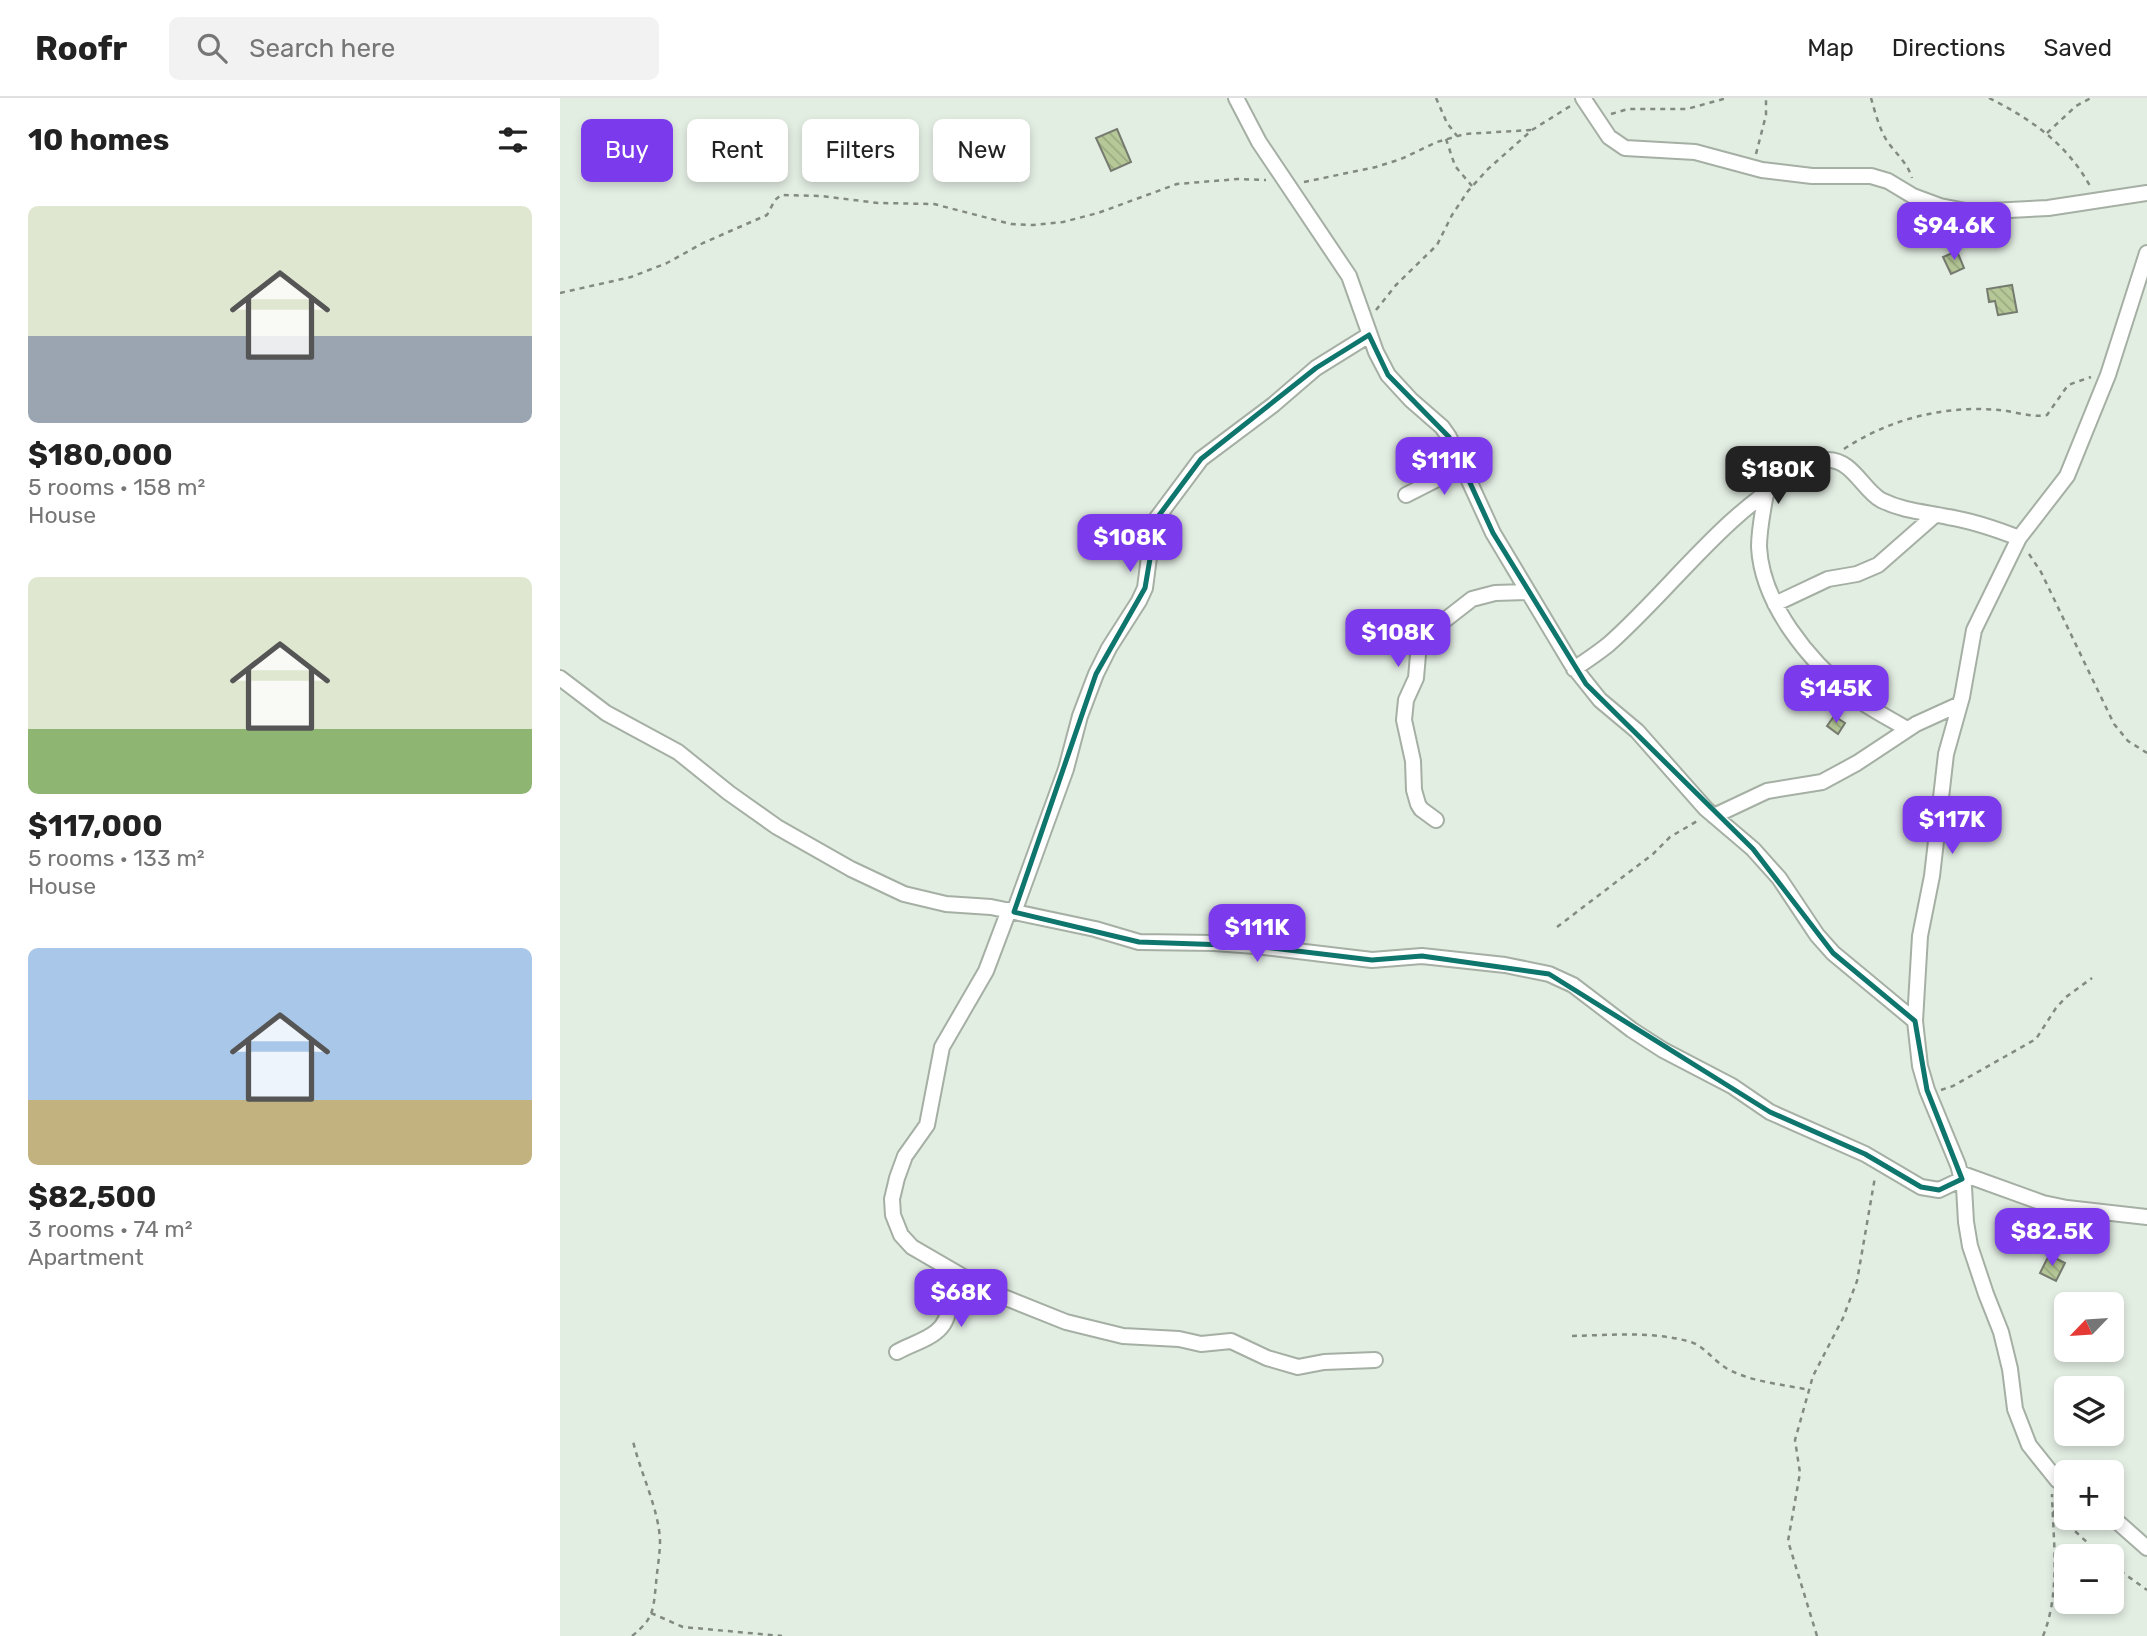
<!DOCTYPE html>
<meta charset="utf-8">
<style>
body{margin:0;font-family:Rubik,sans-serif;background:#f2f2f2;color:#222;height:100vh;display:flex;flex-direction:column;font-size:26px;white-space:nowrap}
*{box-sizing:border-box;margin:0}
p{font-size:23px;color:#767676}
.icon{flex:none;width:38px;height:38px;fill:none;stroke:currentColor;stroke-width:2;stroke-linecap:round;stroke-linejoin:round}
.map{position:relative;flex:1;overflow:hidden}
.details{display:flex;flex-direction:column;background:#fff;width:560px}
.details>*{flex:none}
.hud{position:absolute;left:21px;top:21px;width:665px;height:63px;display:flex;gap:14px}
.needle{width:46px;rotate:245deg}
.fabs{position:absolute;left:1494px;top:1194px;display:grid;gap:14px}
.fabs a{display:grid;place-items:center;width:70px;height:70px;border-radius:10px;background:#fff;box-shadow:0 4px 10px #0003;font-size:35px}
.price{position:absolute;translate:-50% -60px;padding:0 16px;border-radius:14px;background:#7c3aed;color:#fff;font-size:23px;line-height:46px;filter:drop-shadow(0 2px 4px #0008)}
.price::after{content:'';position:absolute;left:50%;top:42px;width:21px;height:16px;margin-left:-10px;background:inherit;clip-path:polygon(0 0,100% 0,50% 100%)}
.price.on{background:#222;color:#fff}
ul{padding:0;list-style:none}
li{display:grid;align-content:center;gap:14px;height:371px;padding:0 28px}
li span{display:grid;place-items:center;height:217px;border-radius:10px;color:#555}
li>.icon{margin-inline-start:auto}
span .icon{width:126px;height:126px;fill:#fffc;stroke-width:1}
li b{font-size:30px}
h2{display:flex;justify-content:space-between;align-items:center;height:84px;padding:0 28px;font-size:30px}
.pill{padding:0 24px;border-radius:10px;background:#fff;box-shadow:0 4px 10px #0003;font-size:24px;line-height:63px}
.pill.on{background:#7c3aed;color:#fff}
header{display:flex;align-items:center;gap:42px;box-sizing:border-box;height:98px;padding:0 35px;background:#fff;border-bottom:2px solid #e0e0e0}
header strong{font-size:33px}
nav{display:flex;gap:38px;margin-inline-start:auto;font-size:24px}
.search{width:490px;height:63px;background:#f2f2f2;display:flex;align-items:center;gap:18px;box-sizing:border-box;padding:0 24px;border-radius:10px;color:#767676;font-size:26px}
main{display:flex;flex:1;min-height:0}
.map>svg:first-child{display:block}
.building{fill:url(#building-back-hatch);stroke:#767b6f;stroke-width:2}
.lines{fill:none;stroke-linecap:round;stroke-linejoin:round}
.minor-casing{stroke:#a5afa4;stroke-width:18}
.path{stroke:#828a82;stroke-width:2.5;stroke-dasharray:5 5;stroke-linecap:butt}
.minor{stroke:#fff;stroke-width:14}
.marked{fill:none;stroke:#0f766e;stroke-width:5;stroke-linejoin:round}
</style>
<header>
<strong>Roofr</strong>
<div class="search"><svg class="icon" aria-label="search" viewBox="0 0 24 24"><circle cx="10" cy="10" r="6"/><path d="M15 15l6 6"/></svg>Search here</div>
<nav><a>Map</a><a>Directions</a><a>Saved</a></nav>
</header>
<main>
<section class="details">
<h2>10 homes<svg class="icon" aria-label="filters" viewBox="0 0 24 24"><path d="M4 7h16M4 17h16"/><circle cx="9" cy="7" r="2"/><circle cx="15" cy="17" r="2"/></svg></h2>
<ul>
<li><span style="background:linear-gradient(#dfe7d0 60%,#9aa5b1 0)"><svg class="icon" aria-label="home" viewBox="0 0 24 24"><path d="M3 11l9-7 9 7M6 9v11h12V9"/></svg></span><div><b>$180,000</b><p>5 rooms · 158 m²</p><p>House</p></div></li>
<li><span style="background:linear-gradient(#dfe7d0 70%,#8fb573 0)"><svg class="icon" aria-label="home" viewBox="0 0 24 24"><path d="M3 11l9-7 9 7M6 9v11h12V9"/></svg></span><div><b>$117,000</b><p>5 rooms · 133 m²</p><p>House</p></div></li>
<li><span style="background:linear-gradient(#a9c7e8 70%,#c2b280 0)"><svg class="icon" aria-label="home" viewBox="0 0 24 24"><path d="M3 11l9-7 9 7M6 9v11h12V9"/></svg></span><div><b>$82,500</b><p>3 rooms · 74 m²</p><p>Apartment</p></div></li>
</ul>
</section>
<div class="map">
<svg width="1587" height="1538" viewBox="0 0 1587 1538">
<defs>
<pattern id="building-back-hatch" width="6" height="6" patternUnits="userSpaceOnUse" patternTransform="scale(1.75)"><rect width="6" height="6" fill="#b6c897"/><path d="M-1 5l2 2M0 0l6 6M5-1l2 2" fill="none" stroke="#9bab81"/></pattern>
</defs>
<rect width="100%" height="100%" fill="#e3eee3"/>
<!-- building -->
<path class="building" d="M557,31L571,64L551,73L536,40Z
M1397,153L1404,170L1391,176L1383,159Z
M1452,187L1457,214L1438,217L1435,203L1429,204L1427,191Z
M1274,618L1285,625L1278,636L1267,628Z
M1489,1157L1505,1165L1496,1183L1480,1175Z"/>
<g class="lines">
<defs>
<path id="minor" d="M676,0L699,44L789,178L816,254L828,277L851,302L882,329L889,339L933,435L1012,567L1040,602L1077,633L1146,711L1193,751L1219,780L1257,837L1273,855L1355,923
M1023,0L1049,39L1065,50L1135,54L1202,72L1252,78H1311L1328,83L1353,98L1380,108L1411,114L1488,110L1587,95
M1206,395C1203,413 1199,431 1199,449C1202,506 1249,563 1292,597C1308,610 1329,620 1347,631
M846,397L903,368
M1215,506L1268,481L1297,476L1318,467L1375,417
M1014,571C1026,563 1038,555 1049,546C1112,490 1163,416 1238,374C1246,370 1257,363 1267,362C1292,361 1303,392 1321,402C1343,413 1364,414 1388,419C1413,423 1436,431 1459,440
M0,580L46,615L118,654L169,695L217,729L291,771L344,796L386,806L431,809L535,831L579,844L654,845L695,848L812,862L862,858L945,867L989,876L1013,887L1072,932L1103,952L1172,988L1210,1014L1305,1056L1361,1089L1379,1092L1402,1081
M1154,718L1207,693L1262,684L1297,665L1356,626L1400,606
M876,722L861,711L858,706L854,692L853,663L844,622L846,602L856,580L859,545L867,532L885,522L912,501L935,495L968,494
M449,812L426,873L382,949L367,1027L345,1058L337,1080L332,1101L333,1117L341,1137L352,1149L426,1192L506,1224L563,1238L619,1241L641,1246L671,1243L707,1260L738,1269L764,1264L815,1262
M454,814L506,671L520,618L536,576L549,550L579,503L585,490L592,436L597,420L641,361L713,307L756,270L809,237
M1400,1075L1483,1105L1507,1110L1587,1119
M337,1254C349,1247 365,1243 376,1234C397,1218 387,1188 383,1167
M1507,1388L1497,1382L1469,1347L1455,1311L1450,1271L1441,1234L1426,1196L1410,1148L1406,1124L1404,1089L1398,1067L1367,992L1360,968L1355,923L1360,838L1372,778L1386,656L1402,599L1414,532L1459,440L1507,378L1548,277L1587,155
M1552,1419L1587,1450"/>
</defs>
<!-- minor casing -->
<use href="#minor" class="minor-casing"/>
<!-- path -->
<path class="path" d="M876,0L887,25L897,38
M1311,0C1315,14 1319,30 1327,43C1336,56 1347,64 1352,80
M1429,0C1471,21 1507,46 1530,88
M1051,16L1068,11H1127L1167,0
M1487,35L1516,8L1531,0
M886,41L895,68L912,88
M1196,56L1206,17V0
M744,84L816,69L841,61L877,44L905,36L971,32
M0,195L71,179L107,165L143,145L207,117L215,102L221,97L261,98L318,105L374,106L451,126L473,127L503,124L538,115L617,86L678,81L706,82
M816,212L836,187L877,147L892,117L908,93L928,71L972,32L1012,7
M1284,351C1329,321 1385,307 1439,312C1454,313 1471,320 1487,317L1508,287L1531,279
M1469,456L1481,474L1554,626L1568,643L1587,655
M997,829L1093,756L1110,739L1139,722
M1381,992L1393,988L1476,941L1496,910L1506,899L1532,880
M1012,1238C1051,1237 1093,1233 1131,1244C1145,1249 1153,1262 1166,1270C1190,1284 1222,1286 1249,1292
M1493,1413L1542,1458
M1552,1467L1587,1492
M91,1515L123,1529L222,1538
M72,1538C94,1520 93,1513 96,1486C97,1472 100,1457 100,1443C99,1411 80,1374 73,1343
M1257,1538L1228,1443L1240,1375L1235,1342L1253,1278L1283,1220L1297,1183L1315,1079
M1483,1538C1501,1494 1493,1442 1492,1396"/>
<!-- minor -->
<use href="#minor" class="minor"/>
</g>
<!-- marked area -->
<path class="marked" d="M809,237L828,277L889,339L933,435L1026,586L1193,751L1273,855L1355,923L1367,992L1402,1081L1379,1092L1361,1089L1305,1056L1210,1014L989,876L862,858L812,862L695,848L579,844L454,814L536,576L585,490L597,420L641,361L756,270Z"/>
</svg>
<div class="fabs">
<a><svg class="needle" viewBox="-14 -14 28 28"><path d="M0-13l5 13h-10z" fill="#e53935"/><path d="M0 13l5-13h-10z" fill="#767676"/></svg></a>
<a><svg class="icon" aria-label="layers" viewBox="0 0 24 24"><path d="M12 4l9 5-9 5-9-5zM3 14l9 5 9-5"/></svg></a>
<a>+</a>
<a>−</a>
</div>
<b class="price" style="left:1394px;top:164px">$94.6K</b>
<b class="price" style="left:884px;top:399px">$111K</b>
<b class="price on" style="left:1218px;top:408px">$180K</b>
<b class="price" style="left:570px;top:476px">$108K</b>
<b class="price" style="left:838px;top:571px">$108K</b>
<b class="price" style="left:1276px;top:627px">$145K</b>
<b class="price" style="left:1392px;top:758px">$117K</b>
<b class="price" style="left:697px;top:866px">$111K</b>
<b class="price" style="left:1492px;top:1170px">$82.5K</b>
<b class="price" style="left:401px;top:1231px">$68K</b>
<div class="hud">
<a class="pill on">Buy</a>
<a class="pill">Rent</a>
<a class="pill">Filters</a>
<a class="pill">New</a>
</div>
</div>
</main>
